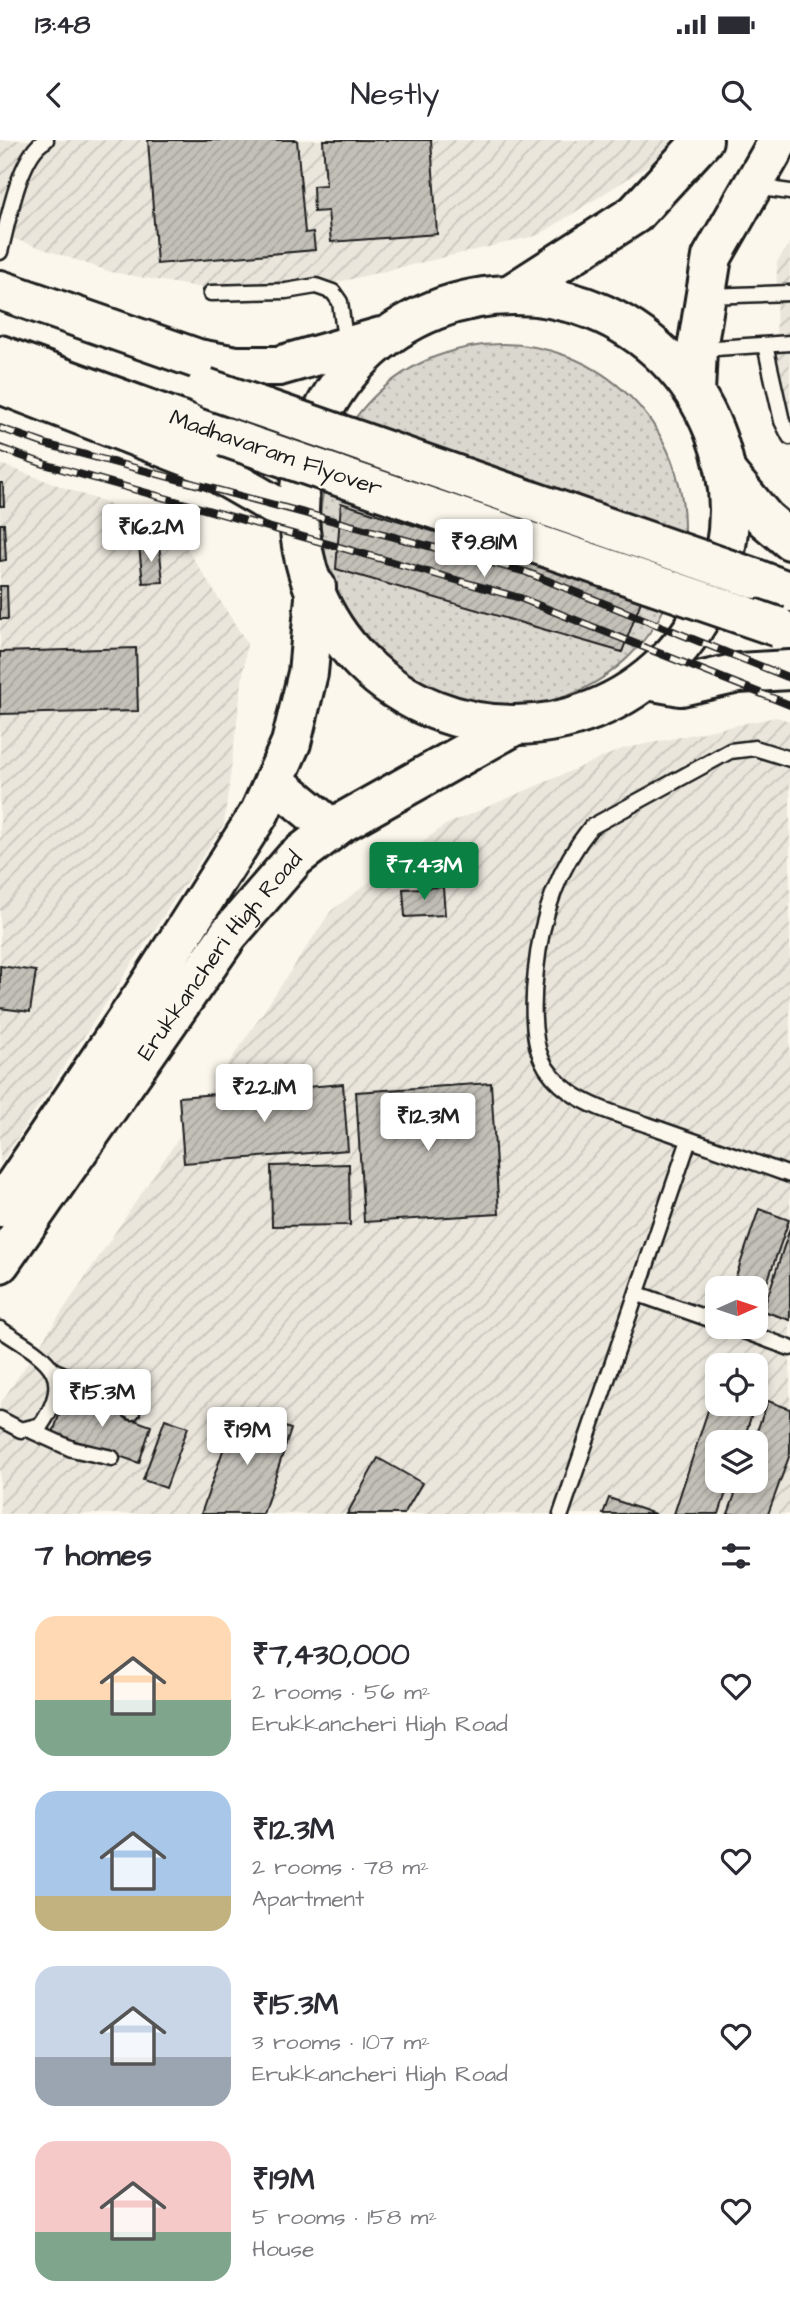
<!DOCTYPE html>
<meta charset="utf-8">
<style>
body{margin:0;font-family:"Architects Daughter",sans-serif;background:#f2f2f3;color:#2b2b33;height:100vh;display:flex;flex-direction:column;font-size:26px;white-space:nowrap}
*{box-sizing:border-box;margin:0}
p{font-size:23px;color:#7c7c81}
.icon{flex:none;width:38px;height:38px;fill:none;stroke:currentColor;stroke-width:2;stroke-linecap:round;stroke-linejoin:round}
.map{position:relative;height:1374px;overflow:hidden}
.details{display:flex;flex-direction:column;background:#fff;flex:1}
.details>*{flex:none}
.needle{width:46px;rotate:87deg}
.tools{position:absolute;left:705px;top:1136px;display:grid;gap:14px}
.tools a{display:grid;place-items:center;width:63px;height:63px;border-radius:14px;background:#fff;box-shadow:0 4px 10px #0003;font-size:35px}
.price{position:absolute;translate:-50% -60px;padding:0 16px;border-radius:7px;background:#fff;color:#222;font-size:23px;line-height:46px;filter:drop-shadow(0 2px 4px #0008)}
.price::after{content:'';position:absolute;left:50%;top:42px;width:21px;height:16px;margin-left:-10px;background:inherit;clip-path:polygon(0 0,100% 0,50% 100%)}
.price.active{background:#0b8043;color:#fff}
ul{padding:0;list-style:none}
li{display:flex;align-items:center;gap:21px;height:175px;padding:0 35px}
li span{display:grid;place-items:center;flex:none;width:196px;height:140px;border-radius:21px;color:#555}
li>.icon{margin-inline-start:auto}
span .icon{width:84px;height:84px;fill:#fffc;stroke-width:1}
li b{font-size:30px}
h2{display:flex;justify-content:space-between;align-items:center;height:84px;padding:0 35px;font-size:30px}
.status{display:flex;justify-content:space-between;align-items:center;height:49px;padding:0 35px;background:#fff;direction:ltr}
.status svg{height:19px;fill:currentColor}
header{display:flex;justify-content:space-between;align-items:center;height:91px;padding:0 35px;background:#fff;font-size:32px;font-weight:600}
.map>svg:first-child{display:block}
.industrial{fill:url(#industrial-furrows);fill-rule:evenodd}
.grass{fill:url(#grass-dots);stroke:#7b7a75;stroke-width:2}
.building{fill:url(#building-hatch);stroke:#1c1c1c;stroke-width:2}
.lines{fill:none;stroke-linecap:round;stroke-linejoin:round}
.lane-casing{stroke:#1c1c1c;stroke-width:19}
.primary-casing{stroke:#1c1c1c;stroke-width:44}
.lane{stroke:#fbf7ec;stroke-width:14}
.primary{stroke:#fbf7ec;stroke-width:38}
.rail-casing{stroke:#1c1c1c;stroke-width:8}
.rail{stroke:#fbf7ec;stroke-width:5;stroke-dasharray:16;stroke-linecap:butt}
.primary-bridge-casing{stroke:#1c1c1c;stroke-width:44;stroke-linecap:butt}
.primary-bridge{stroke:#fbf7ec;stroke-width:38}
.labels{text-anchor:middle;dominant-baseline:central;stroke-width:5;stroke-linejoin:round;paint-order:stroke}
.street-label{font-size:23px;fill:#1c1c1c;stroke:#fbf7ec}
</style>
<div class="status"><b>13:48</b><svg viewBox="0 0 49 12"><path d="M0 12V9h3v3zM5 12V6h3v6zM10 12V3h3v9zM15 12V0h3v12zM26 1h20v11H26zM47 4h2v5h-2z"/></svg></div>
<header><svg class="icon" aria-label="back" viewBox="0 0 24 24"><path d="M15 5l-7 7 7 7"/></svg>Nestly<svg class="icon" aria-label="search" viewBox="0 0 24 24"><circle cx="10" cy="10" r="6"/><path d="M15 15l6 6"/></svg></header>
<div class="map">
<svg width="790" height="1374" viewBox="0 0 790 1374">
<defs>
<pattern id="industrial-furrows" width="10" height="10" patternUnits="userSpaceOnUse" patternTransform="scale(1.75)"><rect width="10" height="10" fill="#eae6dc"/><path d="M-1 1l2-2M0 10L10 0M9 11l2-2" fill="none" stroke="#c8c5bc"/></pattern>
<pattern id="grass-dots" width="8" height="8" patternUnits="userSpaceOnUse" patternTransform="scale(1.75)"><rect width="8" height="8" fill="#dad7ce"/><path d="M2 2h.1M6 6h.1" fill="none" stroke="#bab8b0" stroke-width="1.8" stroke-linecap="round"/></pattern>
<pattern id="building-hatch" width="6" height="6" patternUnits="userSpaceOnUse" patternTransform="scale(1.75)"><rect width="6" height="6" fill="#c3c0b8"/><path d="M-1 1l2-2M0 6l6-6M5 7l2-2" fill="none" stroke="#a7a49e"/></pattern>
</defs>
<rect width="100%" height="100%" fill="#fbf7ec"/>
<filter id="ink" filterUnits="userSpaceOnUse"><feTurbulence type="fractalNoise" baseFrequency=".0143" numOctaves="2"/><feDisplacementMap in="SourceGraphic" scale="14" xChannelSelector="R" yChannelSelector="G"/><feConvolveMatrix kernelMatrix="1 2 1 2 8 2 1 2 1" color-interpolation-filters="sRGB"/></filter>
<g filter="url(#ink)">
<!-- industrial -->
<path class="industrial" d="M0,0H677L668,13L539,95L266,159L111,132L0,94Z
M790,103V303L775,276L777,122Z
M0,324L174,388L247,503L224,684L0,1024Z
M776,577L790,581V1374H0V1264L331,771L445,685L622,609ZM718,1148H756V1186H718ZM718,1225H756V1264H718ZM718,1302H756V1340H718Z"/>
<!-- grass -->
<path class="grass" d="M320 386a182 182 0 1 1 364 0a182 182 0 1 1-364 0Z"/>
<!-- building -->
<path class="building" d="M148,0H297L305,93L313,92L315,110L157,124Z
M323,0H431L437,94L331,102L328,71L314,72L313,46L326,45Z
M0,343H3L4,366H0Z
M341,363L643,456L622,512L336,429Z
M0,384H4L6,420L0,421Z
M159,404L163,442L143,443L139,406Z
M0,446H7L8,479H0Z
M136,508L138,571L0,574V512Z
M443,747L445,775L405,777L403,749Z
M0,826L36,831L30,872L0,868Z
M491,943L499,1074L364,1082L356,952Z
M343,944L348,1010L184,1023L179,957Z
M349,1024L350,1085L272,1086L271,1026Z
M759,1069L789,1080L756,1174V1148H732Z
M790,1088V1180L763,1171Z
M718,1240V1264H755L743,1302H718V1340H730L719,1374H674Z
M66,1255L151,1286L139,1323L53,1293Z
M768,1261L790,1269V1314L768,1374H728L740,1340H756V1302H753Z
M237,1270L291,1289L263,1374H201Z
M165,1279L188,1287L166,1348L143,1340Z
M378,1318L422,1343L404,1374H347Z
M609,1358L655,1374H603Z"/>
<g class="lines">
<defs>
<path id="lane" d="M754,47L790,52
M0,112C8,83 19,14 46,0
M211,153L286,151L316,146L333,152L340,162L346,207
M707,156L790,153
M765,205L782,281L790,297
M701,209L790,203
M790,619L755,608L730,611L591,687C558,728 541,778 536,830C533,855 531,896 542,920C548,933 559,944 570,952C592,968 623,976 648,985C696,1002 743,1018 790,1035
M638,1154L718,1182
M730,1186L790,1208
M0,1189C43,1217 78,1231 41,1285L21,1290L0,1279
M55,1231L103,1251L132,1272
M30,1290L72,1309L112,1318
M561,1374L689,1000"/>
<g id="primary">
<path d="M0,150L198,219L236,226H279L381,197"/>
<path d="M514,152L635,74L703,0"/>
<circle cx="514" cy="370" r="215"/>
<path d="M0,215L225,297"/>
<path d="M0,244L194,319L298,379"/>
<path d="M695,252L697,209L712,117L779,0"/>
<path d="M726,332L765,379L790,400"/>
<path d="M756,439L790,452"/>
<path d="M648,540L681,546L738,533L790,530"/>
<path d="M274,641L332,689"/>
<path d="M0,1067L142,857L260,672L291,603L308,533L316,447"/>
<path id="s1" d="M0,1123L229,794L295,718L341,683L512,587"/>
</g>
</defs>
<!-- lane casing -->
<use href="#lane" class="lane-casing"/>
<!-- primary casing -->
<use href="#primary" class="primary-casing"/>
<!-- lane -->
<use href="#lane" class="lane"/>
<!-- primary -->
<use href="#primary" class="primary"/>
<defs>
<path id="rail" d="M0,288L45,304L526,432L790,538
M0,308L44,324L520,458L790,565"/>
</defs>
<!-- rail casing -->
<use href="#rail" class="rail-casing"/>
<!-- rail -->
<use href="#rail" class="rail"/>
<defs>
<path id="primary-bridge" d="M206,248L756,439
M225,297L778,487"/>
</defs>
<!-- primary-bridge casing -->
<use href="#primary-bridge" class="primary-bridge-casing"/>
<!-- primary-bridge -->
<use href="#primary-bridge" class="primary-bridge"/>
</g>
</g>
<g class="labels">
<!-- street labels -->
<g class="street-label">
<text transform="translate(276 313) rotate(19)">Madhavaram Flyover</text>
<text stroke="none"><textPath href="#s1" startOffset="378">Erukkancheri High Road</textPath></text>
</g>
</g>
</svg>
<div class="tools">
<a><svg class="needle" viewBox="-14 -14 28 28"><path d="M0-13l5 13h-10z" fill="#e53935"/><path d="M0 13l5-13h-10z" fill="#7c7c81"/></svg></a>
<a><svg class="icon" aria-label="locate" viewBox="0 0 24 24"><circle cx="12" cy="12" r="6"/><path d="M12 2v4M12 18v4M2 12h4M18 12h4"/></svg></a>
<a><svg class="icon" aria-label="layers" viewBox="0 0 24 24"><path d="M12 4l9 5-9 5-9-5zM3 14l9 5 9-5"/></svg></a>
</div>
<b class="price" style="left:151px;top:424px">₹16.2M</b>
<b class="price" style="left:484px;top:439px">₹9.81M</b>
<b class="price active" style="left:424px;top:762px">₹7.43M</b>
<b class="price" style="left:264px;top:984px">₹22.1M</b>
<b class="price" style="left:428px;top:1013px">₹12.3M</b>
<b class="price" style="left:102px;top:1289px">₹15.3M</b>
<b class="price" style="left:247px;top:1327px">₹19M</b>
</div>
<section class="details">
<h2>7 homes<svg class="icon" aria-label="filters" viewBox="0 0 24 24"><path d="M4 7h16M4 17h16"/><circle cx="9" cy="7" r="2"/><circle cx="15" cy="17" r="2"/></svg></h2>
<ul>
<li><span style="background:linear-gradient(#ffd9b3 60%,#7fa58c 0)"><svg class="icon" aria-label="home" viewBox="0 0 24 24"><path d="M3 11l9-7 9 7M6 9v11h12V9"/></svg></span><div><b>₹7,430,000</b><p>2 rooms · 56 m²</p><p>Erukkancheri High Road</p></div><svg class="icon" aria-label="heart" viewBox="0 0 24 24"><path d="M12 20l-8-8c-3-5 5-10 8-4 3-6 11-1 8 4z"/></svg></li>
<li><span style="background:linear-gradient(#a9c7e8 75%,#c2b280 0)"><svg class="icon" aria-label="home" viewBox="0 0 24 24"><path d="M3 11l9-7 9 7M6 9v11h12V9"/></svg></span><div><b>₹12.3M</b><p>2 rooms · 78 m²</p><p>Apartment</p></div><svg class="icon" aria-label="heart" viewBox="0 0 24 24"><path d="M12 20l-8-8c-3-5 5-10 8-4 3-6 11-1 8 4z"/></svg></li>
<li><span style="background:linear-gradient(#c9d6e8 65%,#9aa5b1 0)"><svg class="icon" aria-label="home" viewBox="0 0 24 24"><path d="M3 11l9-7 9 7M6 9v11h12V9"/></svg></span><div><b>₹15.3M</b><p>3 rooms · 107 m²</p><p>Erukkancheri High Road</p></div><svg class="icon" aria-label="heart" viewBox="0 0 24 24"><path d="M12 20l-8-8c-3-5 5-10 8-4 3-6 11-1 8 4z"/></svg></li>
<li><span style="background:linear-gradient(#f6c9c9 65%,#7fa58c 0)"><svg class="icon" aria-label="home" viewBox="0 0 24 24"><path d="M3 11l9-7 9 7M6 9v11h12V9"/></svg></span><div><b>₹19M</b><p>5 rooms · 158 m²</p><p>House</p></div><svg class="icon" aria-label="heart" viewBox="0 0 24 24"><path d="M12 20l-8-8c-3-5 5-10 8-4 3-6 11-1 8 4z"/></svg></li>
</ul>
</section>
